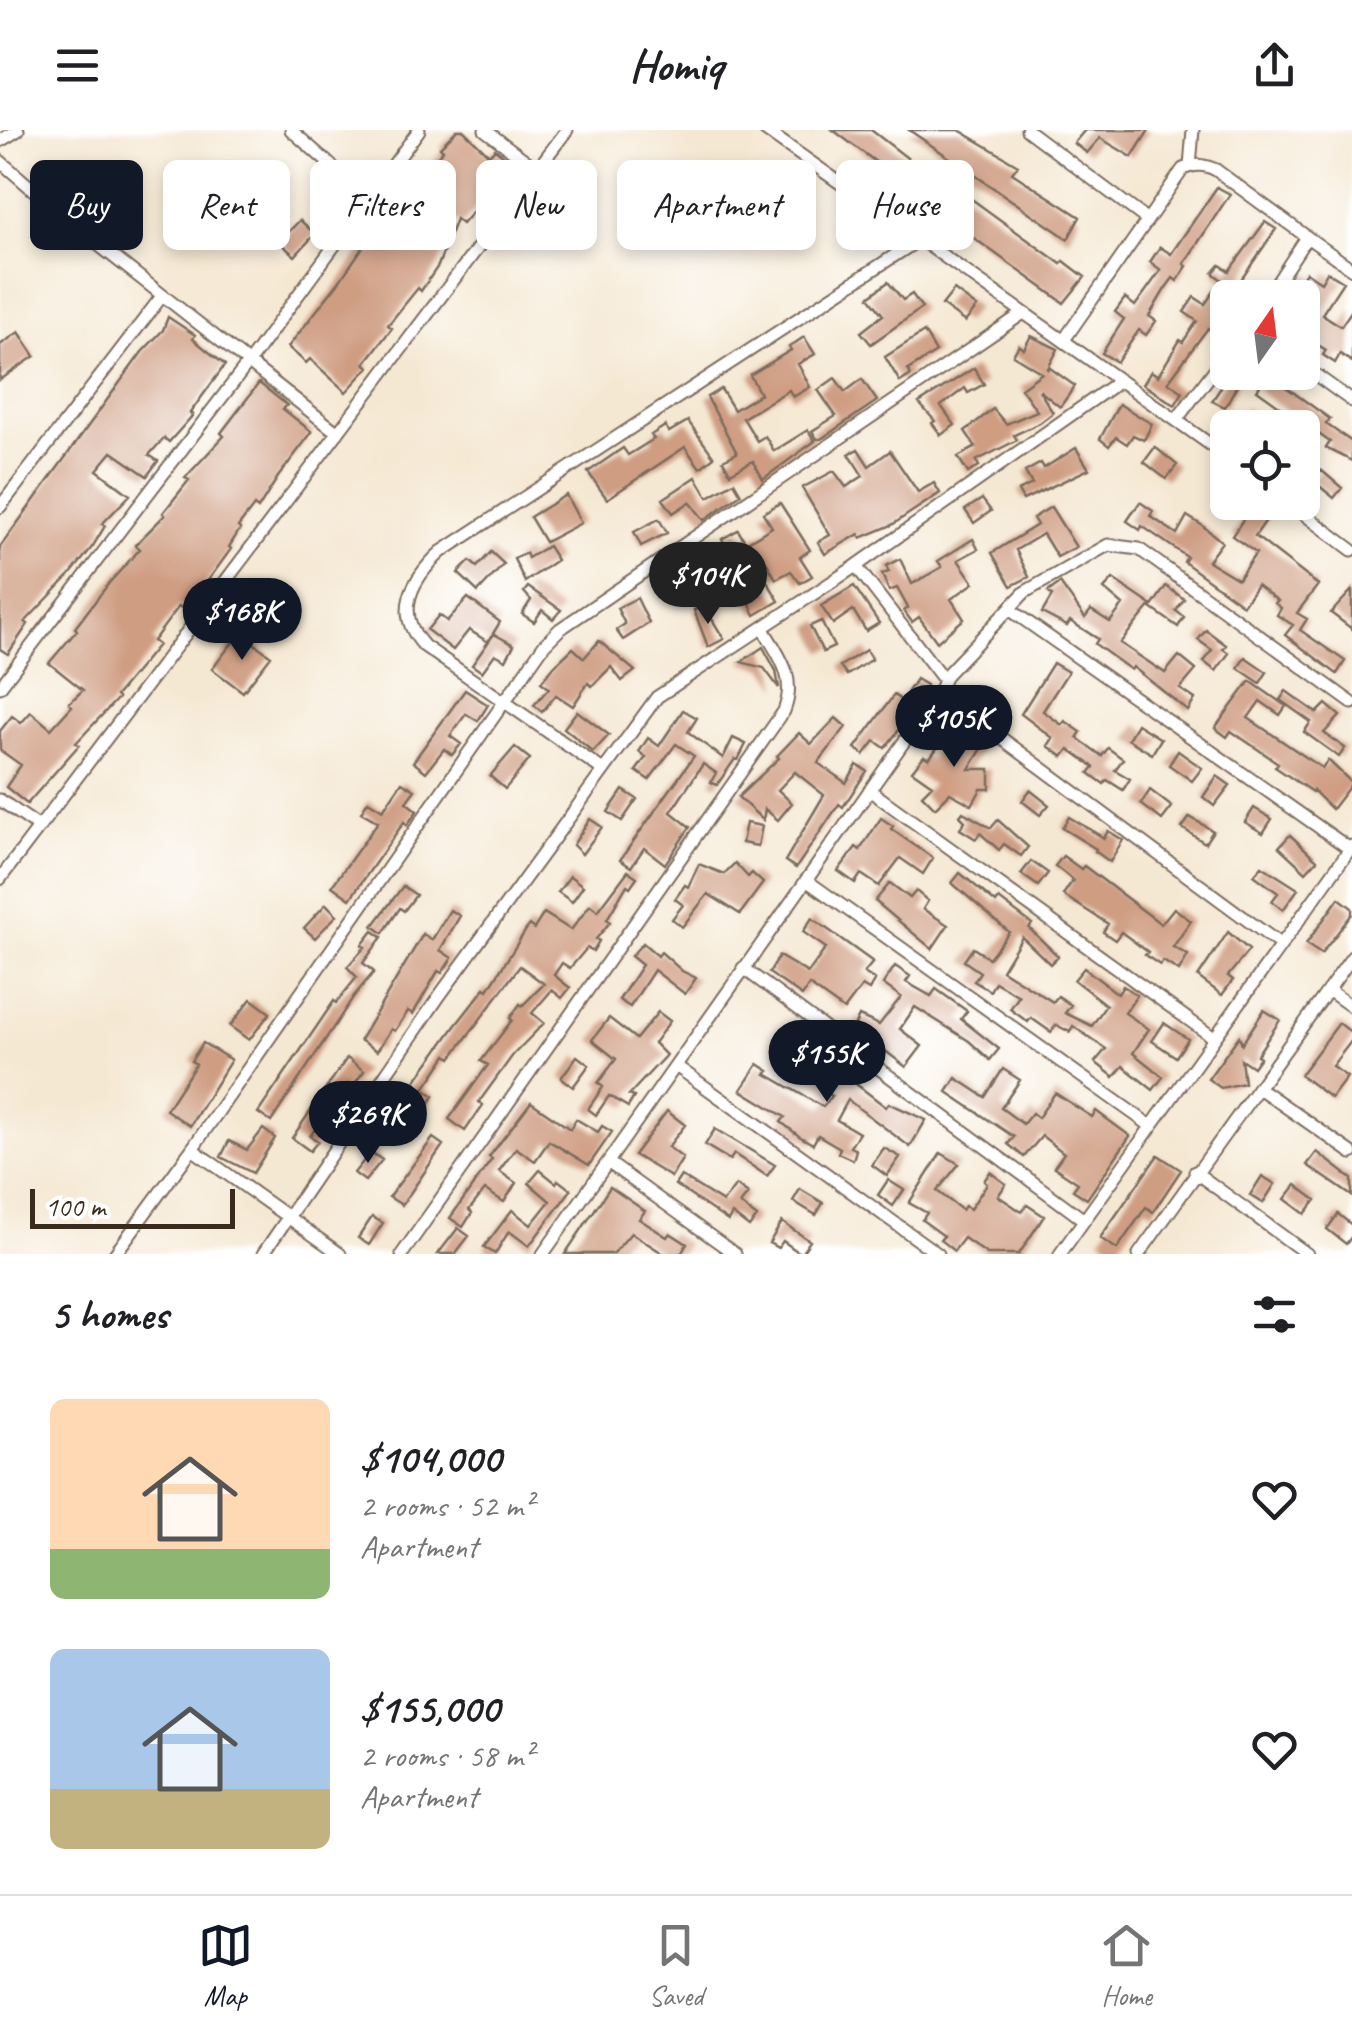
<!DOCTYPE html>
<meta charset="utf-8">
<style>
body{margin:0;font-family:Caveat,sans-serif;background:#f2f2f2;color:#202124;height:100vh;display:flex;flex-direction:column;font-size:38px;white-space:nowrap}
*{box-sizing:border-box;margin:0}
p{font-size:32px;color:#757577}
.icon{flex:none;width:55px;height:55px;fill:none;stroke:currentColor;stroke-width:2;stroke-linecap:round;stroke-linejoin:round}
.map{position:relative;height:1124px;overflow:hidden}
.drawer{display:flex;flex-direction:column;background:#fff;flex:1}
.drawer>*{flex:none}
.top-card{position:absolute;left:30px;top:30px;width:1292px;height:90px;display:flex;gap:20px}
.needle{width:65px;rotate:14deg}
.fabs{position:absolute;left:1210px;top:150px;display:grid;gap:20px}
.fabs a{display:grid;place-items:center;width:110px;height:110px;border-radius:15px;background:#fff;box-shadow:0 5px 15px #0003;font-size:50px}
.scale{position:absolute;left:30px;bottom:25px;width:205px;box-sizing:border-box;padding-left:10px;border:5px solid #3b2a1e;border-top:0;font-size:28px;line-height:35px;white-space:nowrap;color:#3b2a1e;-webkit-text-stroke:8px #fff;paint-order:stroke}
.price{position:absolute;translate:-50% -85px;padding:0 22px;border-radius:35px;background:#111827;color:#fff;font-size:32px;line-height:65px;filter:drop-shadow(0 2px 5px #0008)}
.price::after{content:'';position:absolute;left:50%;top:60px;width:30px;height:22px;margin-left:-15px;background:inherit;clip-path:polygon(0 0,100% 0,50% 100%)}
.price.current{background:#222;color:#fff}
ul{padding:0;list-style:none}
li{display:flex;align-items:center;gap:30px;height:250px;padding:0 50px}
li span{display:grid;place-items:center;flex:none;width:280px;height:200px;border-radius:15px;color:#555}
li>.icon{margin-inline-start:auto}
span .icon{width:120px;height:120px;fill:#fffc;stroke-width:1}
li b{font-size:42px}
h2{display:flex;justify-content:space-between;align-items:center;height:120px;padding:0 50px;font-size:42px}
.tag{padding:0 35px;border-radius:15px;background:#fff;box-shadow:0 5px 15px #0003;font-size:35px;line-height:90px}
.tag.current{background:#111827;color:#fff}
header{display:flex;justify-content:space-between;align-items:center;height:130px;padding:0 50px;background:#fff;font-size:45px;font-weight:700}
.menu{display:flex;justify-content:space-around;align-items:center;height:140px;border-top:2px solid #e0e0e0;background:#fff;font-size:28px;color:#757577}
.menu a{display:grid;justify-items:center;gap:5px}
.menu .current{color:#111827}
.map>svg:first-child{display:block}
.building{fill:#cf9d82}
.lines{fill:none;stroke-linecap:round;stroke-linejoin:round}
.minor-casing{stroke:#7c6c5d;stroke-width:15}
.minor{stroke:#fff;stroke-width:11}
</style>
<header><svg class="icon" aria-label="menu" viewBox="0 0 24 24"><path d="M4 6h16M4 12h16M4 18h16"/></svg>Homiq<svg class="icon" aria-label="share" viewBox="0 0 24 24"><path d="M12 15V3M7 8l5-5 5 5M5 13v7h14v-7"/></svg></header>
<div class="map">
<svg width="1352" height="1124" viewBox="0 0 1352 1124">
<rect width="100%" height="100%" fill="#fff"/>
<filter id="ink" filterUnits="userSpaceOnUse"><feTurbulence type="fractalNoise" baseFrequency=".01" numOctaves="2"/><feDisplacementMap in="SourceGraphic" scale="20" xChannelSelector="R" yChannelSelector="G"/><feConvolveMatrix kernelMatrix="1 2 1 2 8 2 1 2 1" color-interpolation-filters="sRGB"/></filter>
<filter id="wash" filterUnits="userSpaceOnUse"><feTurbulence type="fractalNoise" baseFrequency=".0048" numOctaves="4" result="noise"/><feDisplacementMap in="SourceGraphic" scale="40" xChannelSelector="R" yChannelSelector="G"/><feGaussianBlur stdDeviation="2.25" result="paint"/><feColorMatrix in="noise" values="0 0 0 0 0 0 0 0 0 0 0 0 0 0 0 0 0 1.4 0 .05"/><feComposite in="paint" operator="in"/></filter>
<g filter="url(#wash)">
<rect width="100%" height="100%" fill="#f5e8d3"/>
<g id="blocks">
<!-- building -->
<path class="building" d="M457,0H463L489,25L495,19L513,33L477,69L481,72L462,94L456,89L438,136L421,161L418,158L388,195L392,198L365,233L369,237L346,262L310,229L306,233L288,217L339,152L365,114L363,112L417,54L414,52L443,20L440,17Z
M833,0H871L924,41L926,38L951,54L1061,134L1064,131L1085,147L1064,173L910,62L912,59Z
M909,0H959L1018,35L1012,43L1080,87L1068,109Z
M1085,0H1149L1132,27L1100,8L1087,23L1074,13Z
M1217,57L1230,64L1184,134L1187,136L1177,151L1173,148L1165,159L1149,186L1156,191L1146,205L1139,200L1117,232L1102,223L1124,189L1115,182L1125,168L1135,176L1161,140L1150,132L1160,117L1171,124Z
M300,90L315,104L295,126L279,112Z
M1265,92L1276,99L1218,183L1228,189V193L1219,205L1208,198L1168,252L1183,262L1175,275L1143,254L1151,241L1158,246L1180,210L1183,212L1197,191L1184,182L1194,167L1205,174L1222,150L1213,143L1220,135L1229,141Z
M1306,142L1321,152L1327,142L1343,152L1322,184L1341,196L1352,180V232L1340,224L1335,233L1323,225L1326,220L1302,205V168L1291,163Z
M888,152L903,170L912,164L922,178L871,214L861,202L883,185L869,167Z
M954,160L977,177L965,192L942,175Z
M168,187L195,205L193,209L225,235L190,283L193,285L169,312L164,308L149,325L158,331L147,346L112,322L97,340L130,365L102,394L105,396L93,416L70,445L25,492L28,494L8,524L0,519V417L142,222L163,200Z
M19,202L35,226L0,250V215Z
M924,202L936,222L908,240L911,245L900,252L885,227Z
M1031,206L1058,219L1047,240L1050,238L1075,256L1060,277L1039,260L1053,283L1040,293L1014,305L1017,310L976,331L979,336L968,343L958,327L976,317L965,301L993,279L1006,294L1037,281L1021,258L1042,243L1013,225L1019,215L1024,219Z
M804,207L815,224L798,234L810,257L793,267L789,260L743,288L757,311L765,306L774,321L808,300L815,311L763,349L753,331L730,343L723,330L737,323L707,267L721,259L734,280L760,264L750,245L791,220L789,217Z
M974,238L984,254L968,263L965,258L941,276L955,295L941,305L932,293L935,291L919,273Z
M1231,242H1244L1225,277L1212,271Z
M1268,244L1330,289L1326,294L1352,312V331L1326,318L1330,312L1257,260Z
M835,248L845,262L862,249L877,271L821,309H817L812,301L836,286L818,260Z
M259,253L287,275L283,279L312,302L278,347L258,379L254,376L238,397L240,399L229,417L231,419L194,470L185,481L179,476L153,511L158,515L116,566L118,568L76,613L79,615L27,674L6,657L21,635L0,620V601L12,586L21,593L31,582L51,599L72,576L69,573L83,560L49,533L77,500L75,498L109,453L140,419L135,415L165,385L163,383L189,350L185,348L224,306L221,303Z
M1119,274L1152,294L1144,310L1133,305L1127,314L1116,307L1109,316L1100,309Z
M1245,278L1274,298H1240L1235,294Z
M688,291L714,327L700,338L685,317L607,369L588,342L623,318L628,325L654,309L651,305L665,296L669,302Z
M1155,317L1177,335L1166,349L1144,332Z
M1076,318L1089,339L1023,370L1018,361L1032,354L1025,342L1041,333L1044,338Z
M858,319L869,336L890,321L918,362L934,353L940,363L892,395L861,408L859,404L825,424L818,412L830,405L802,358L834,341L846,357L863,346L849,324Z
M1321,340L1342,358L1334,368L1312,350Z
M696,347L708,367L734,352L741,364L704,390L690,372L673,383L663,369Z
M566,365L581,393L545,412L530,387Z
M982,369L991,381L974,393L965,380Z
M1140,372L1153,381L1150,386L1177,404L1187,386L1203,396L1222,412L1208,431L1238,449L1256,423L1232,406L1253,374L1269,386L1255,406L1318,455L1297,483L1307,489L1300,500L1345,531L1337,544L1285,505L1293,495L1277,485L1281,478L1275,473L1278,471L1257,455L1243,475L1184,432L1187,427L1142,396L1140,400L1127,391Z
M780,373L810,420L800,427L812,446L800,453L791,441L776,449L762,425L758,427L754,421L742,428L736,416L729,420L722,409L738,400L746,413L772,397L763,383Z
M1051,377L1076,417L1057,427L1043,404L1016,420L1029,447L1011,456L992,423L1037,395L1033,388Z
M659,389L667,403L641,416L634,402Z
M973,409L978,419L958,430L974,453L951,469L964,489L937,512L919,487L912,492L904,481L908,478L897,458L889,461L882,444L889,442L886,436L900,429L912,454L942,437L938,431Z
M548,416L557,430L525,452L514,429L526,423L528,428Z
M695,420L719,458L700,469L688,449L665,462L657,448L678,436L675,432Z
M491,422L504,434L478,462L458,443L470,431L477,437Z
M1113,449L1151,475L1120,513L1165,543L1179,526L1196,540L1180,559L1195,569L1188,581L1133,537L1131,540L1095,514L1098,509L1070,491L1067,496L1042,483L1052,466L1048,462L1060,453L1085,488L1091,480L1110,492L1123,475L1104,459Z
M767,451L779,471L755,485L744,461Z
M854,456L879,493L866,501L853,480L833,494L821,476Z
M1166,456L1184,469L1176,481L1184,487L1178,497L1151,478Z
M528,457L561,480L553,489L542,480L534,492L522,484L531,470L524,462Z
M1352,460V499L1331,483Z
M468,468L500,492L488,512L469,500L453,520L427,500L439,485L447,491Z
M637,468L649,493L623,510L616,500L625,494L617,478Z
M704,476L724,509L708,517L694,480Z
M821,491L834,517L823,522L810,496Z
M1206,500L1226,515L1223,519L1229,523L1216,541L1204,532L1212,520L1198,510Z
M240,503L271,526L243,562L212,539Z
M494,504L514,515L506,530L495,524L482,542L472,535Z
M599,511L635,541L622,551L611,537L592,556L588,553L573,576L556,565L542,582L534,575L549,558L541,552L554,536L573,518L584,528Z
M763,517L776,541L779,558L764,538L741,532Z
M866,520L872,529L847,545L840,536Z
M1245,527L1267,542L1260,553L1238,538Z
M1053,533L1068,542L1043,581L1062,595L1065,591L1081,602L1077,608L1102,626L1108,618L1123,629L1115,640L1130,649L1123,660L1107,650L1104,654L1089,643L1094,637L1069,619L1063,627L1048,616L1053,608L1021,584Z
M916,549L926,555L905,592L885,618L875,611L864,625L855,618L894,565L902,571Z
M1250,551L1286,576L1280,585L1260,571L1248,588L1322,638L1328,630L1352,653L1332,679L1313,660L1312,662L1275,637L1278,633L1231,601L1227,607L1215,598Z
M465,560L488,575L478,591L466,584L450,606L461,614L452,625L444,619L426,642L413,632Z
M1286,561L1317,583L1326,574L1340,586L1324,603L1345,618L1339,627L1304,602L1311,592L1280,570Z
M683,580L697,588L688,602L723,628L733,608L746,614L738,630L735,629L717,655L711,652L716,643L703,634L671,682L690,697L665,734L644,718L631,737L620,730L694,626L676,614L649,650L636,641L646,627L639,622L648,608L659,616Z
M577,581L609,605L593,622L564,598Z
M836,588L846,597L818,633L846,653L857,635L867,641L843,677L839,674L796,738L785,731L824,665L795,642L778,660L792,673L778,690L765,679L763,690L738,667L779,628L777,626L799,603L811,614Z
M1137,594L1161,609L1152,624L1128,609Z
M957,598L985,614L969,639H990V659H981L972,675L950,663L935,678L922,665L932,655L912,641L924,626L929,629L945,607L951,612Z
M515,617L530,629L505,659L490,646Z
M1178,621L1202,638L1192,651L1169,635Z
M1217,646L1230,655L1214,676L1203,667Z
M402,652L415,660L406,672L417,681L407,695L404,692L350,769L332,756L378,692L361,682L368,671L383,680Z
M623,660L637,669L622,691L608,682Z
M1030,660L1049,675L1040,685L1022,671Z
M1150,660L1172,677L1162,690L1141,674Z
M1254,678L1272,689L1263,703L1245,692Z
M963,682L991,698L998,690L1028,717L1021,726L1004,714L999,720L980,703L976,709L960,699L965,691L960,686Z
M1069,687L1104,708L1108,701L1123,710L1110,732L1095,721L1096,719L1062,698Z
M1190,687L1213,701L1205,713L1182,698Z
M881,688L893,696L891,699L933,728L923,744L900,728L879,756L861,744L855,753L838,741L856,717L860,720Z
M590,689L602,697L582,724L573,715Z
M746,693L762,696L758,716L742,713Z
M1290,705L1317,730L1306,742L1279,717Z
M1063,726L1081,739L1084,736L1161,794L1174,778L1191,791L1173,817L1188,825L1179,841L1163,831L1160,835L1145,825L1148,822L1121,802L1115,810L1103,802L1108,794L1063,765L1073,750L1055,736Z
M1031,731L1048,743L1038,756L1021,744Z
M735,733L748,747L752,743L763,753L740,784L708,764L682,797L672,789L683,775L675,769L685,755L688,757L699,734L724,744Z
M1262,736L1298,759L1283,780L1272,771L1278,763L1254,745Z
M628,741L637,747L630,757L627,755L607,789L610,792L596,809L599,811L593,821L587,818L570,838L562,833L554,845L570,858L562,868L552,860L532,883L544,893L513,925L479,972L483,975L465,1001L449,989L488,935L481,931L512,890L510,888L520,874L522,876L544,854L520,836L451,928L447,925L424,959L434,966L424,982L417,977L391,1009L381,1002L407,971L404,969L414,953L455,896L485,858L488,860L529,795L534,799L544,783L571,800L590,775L598,781Z
M960,743L996,773L999,769L1032,794L1029,798L1058,826L1050,834L1022,807L1002,840L1053,872L1058,866L1071,875L1065,883L1092,896L1106,875L1074,850L1084,838L1118,864L1123,856L1137,865L1125,883L1149,899L1133,923L1163,947L1153,960L1123,936L1114,947L1095,932L1106,919L1073,896L1070,902L1056,895L1051,902L1031,888L1028,892L1010,879L1019,866L995,852L990,861L974,851L980,842L964,831L973,818L989,828L1009,802L952,753Z
M570,746L583,756L572,772L558,762Z
M890,753L910,768L916,761L928,771L923,779L948,795L932,819L875,771Z
M403,756L416,765L404,781L400,778L383,803L373,796Z
M1339,768L1352,778V784L1321,824L1306,814Z
M326,774L337,785L315,808L304,798Z
M450,780L460,786L440,820L452,828L442,843L438,841L413,884L408,881L395,901L391,899L377,921L360,910L423,804L432,810Z
M812,788L873,832L864,843L875,850L869,860L862,856L844,880L809,855L802,866L769,843L779,826L808,843L826,818L803,802Z
M373,801L382,807L363,833L374,842L354,866L271,992L258,983L334,871L336,873L357,847L347,837L365,817L362,815Z
M1228,802L1249,820L1228,846L1233,850L1222,865L1198,847Z
M643,813L658,826L661,822L682,841L696,848L685,864L654,840L630,877L619,870L642,835L631,826Z
M895,836L910,846L906,852L931,866L936,859L967,881L961,889L999,919L990,930L969,911L915,877L900,899L922,916L906,937L883,919L882,922L867,916L870,911L851,903L859,886L879,895L901,867L883,854Z
M251,869L270,883L249,910L230,896Z
M1264,880L1280,890L1257,925L1260,927L1253,937L1241,929L1244,953L1221,958L1208,949L1239,906L1242,914Z
M658,882L670,891L654,913L666,925L629,965L634,967L628,977L609,966L596,985L588,979L603,957L598,953L616,929L592,910L609,888L636,909Z
M1164,893L1188,909L1176,927L1152,911Z
M1339,893L1352,903V910L1332,936L1347,947L1331,968L1300,945Z
M786,910L841,951L850,940L861,948L856,954L886,977L889,973L926,990L910,1017L848,970L837,990L859,1003L850,1017L856,1020L853,1030L838,1023L840,1018L818,1005L813,1014L799,1006L781,992L785,987L741,960L758,934L769,941L766,944L823,977L832,966L779,923Z
M203,913L231,930L190,996L166,980L196,934L191,931Z
M577,926L589,935L573,957L561,948Z
M347,928L364,941L352,957L348,954L310,1006L318,1011L310,1021L292,1008Z
M1003,939L1020,950L1001,978L1023,994L1032,983L1038,988L1055,963L1092,987L1096,981L1130,1006L1087,1069L1073,1060L1078,1053L1054,1037L1064,1023L1042,1006L1024,1027L1008,1014L1014,1007L947,962L956,948L985,967Z
M531,972L570,999L576,989L598,1002L602,996L612,1002L589,1035L549,1011L535,1031L516,1018L499,1041L516,1053L504,1072L485,1060L469,1080L472,1083L463,1097L450,1088L492,1029L489,1027Z
M667,981L685,995L668,1017L683,1028L671,1047L634,1025Z
M263,999L275,1008L253,1043L221,1027L229,1011L247,1020Z
M715,999L775,1035L767,1046L734,1024L730,1030L705,1015Z
M433,1008L443,1015L402,1075L389,1067Z
M884,1018L900,1027L887,1046L872,1035Z
M371,1022L382,1030L365,1051L354,1043Z
M1317,1022L1352,1049V1066L1307,1035Z
M941,1023L959,1034L937,1061L962,1080L965,1076L970,1079L987,1054L984,1051L990,1042L1006,1054L998,1066L1022,1082L1027,1075L1044,1086L1019,1124H987L964,1108L954,1121L940,1110L944,1106L922,1090L927,1083L909,1073Z
M1158,1025L1181,1040L1153,1082L1146,1077L1117,1119L1100,1108Z
M540,1040L556,1053L558,1050L571,1060L529,1116L509,1101L495,1124L484,1117L512,1080L531,1095L550,1071L529,1053Z
M681,1046L723,1072L736,1055L748,1064L740,1074L757,1087L749,1097L732,1084L728,1091L675,1055Z
M1262,1046L1275,1054L1263,1073L1250,1065Z
M888,1050L904,1060L893,1076L878,1065Z
M1296,1055L1316,1070L1305,1084L1285,1069Z
M610,1057L645,1081L639,1089L667,1107L670,1103L687,1114L681,1124H664L631,1103L613,1124H565Z
M800,1059L823,1073L816,1085L793,1071Z
M1338,1084L1352,1095V1106L1346,1114L1327,1099Z
M372,1087L383,1093L369,1115L358,1108Z
M782,1092L810,1111L801,1124L783,1111L778,1118L769,1113Z
M458,1098L469,1106L455,1124H438Z"/>
</g>
</g>
<g filter="url(#ink)">
<use href="#blocks" fill-opacity="0" stroke="#7c6c5d" stroke-width="2.5"/>
<g class="lines">
<defs>
<path id="minor" d="M291,0L369,69
M485,0L538,40
M765,0L1228,327
M1027,0L1146,89
M0,11L18,0
M0,31L82,102L338,303
M1190,36L1193,0
M1267,168L1307,107L1352,139
M1064,210L1183,39C1195,34 1204,34 1216,40L1307,107
M1302,235L1352,271
M1177,289L1228,222
M1288,372L1352,420
M0,377L162,166
M856,436L944,550
M1009,479L1350,719
M0,557L249,232L419,0
M939,562L1281,815
M603,640L424,516C393,483 412,449 441,422L917,111
M872,662L1214,908
M0,670L39,697
M0,749L567,0
M806,750L1151,996
M743,838L1084,1090
M1328,860L1352,877
M676,936L938,1124
M1259,958L1352,1023
M609,1033L735,1124
M1195,1042L1307,1124
M115,1124L192,1019
M263,1124L440,865L657,567L856,436L1118,252
M340,1124L192,1019L544,515L560,499L1022,184
M402,1124L784,581C797,548 780,527 763,499
M543,1124L939,562L946,545L1025,462L1108,415L1139,419L1352,573
M1060,1124L1352,716
M1139,1124L1352,827"/>
</defs>
<!-- minor casing -->
<use href="#minor" class="minor-casing"/>
<!-- minor -->
<use href="#minor" class="minor"/>
</g>
</g>
</svg>
<div class="fabs">
<a><svg class="needle" viewBox="-14 -14 28 28"><path d="M0-13l5 13h-10z" fill="#e53935"/><path d="M0 13l5-13h-10z" fill="#757577"/></svg></a>
<a><svg class="icon" aria-label="locate" viewBox="0 0 24 24"><circle cx="12" cy="12" r="6"/><path d="M12 2v4M12 18v4M2 12h4M18 12h4"/></svg></a>
</div>
<div class="scale">100 m</div>
<b class="price current" style="left:708px;top:497px">$104K</b>
<b class="price" style="left:242px;top:533px">$168K</b>
<b class="price" style="left:954px;top:640px">$105K</b>
<b class="price" style="left:827px;top:975px">$155K</b>
<b class="price" style="left:368px;top:1036px">$269K</b>
<div class="top-card">
<a class="tag current">Buy</a>
<a class="tag">Rent</a>
<a class="tag">Filters</a>
<a class="tag">New</a>
<a class="tag">Apartment</a>
<a class="tag">House</a>
</div>
</div>
<section class="drawer">
<h2>5 homes<svg class="icon" aria-label="filters" viewBox="0 0 24 24"><path d="M4 7h16M4 17h16"/><circle cx="9" cy="7" r="2"/><circle cx="15" cy="17" r="2"/></svg></h2>
<ul>
<li><span style="background:linear-gradient(#ffd9b3 75%,#8fb573 0)"><svg class="icon" aria-label="home" viewBox="0 0 24 24"><path d="M3 11l9-7 9 7M6 9v11h12V9"/></svg></span><div><b>$104,000</b><p>2 rooms · 52 m²</p><p>Apartment</p></div><svg class="icon" aria-label="heart" viewBox="0 0 24 24"><path d="M12 20l-8-8c-3-5 5-10 8-4 3-6 11-1 8 4z"/></svg></li>
<li><span style="background:linear-gradient(#a9c7e8 70%,#c2b280 0)"><svg class="icon" aria-label="home" viewBox="0 0 24 24"><path d="M3 11l9-7 9 7M6 9v11h12V9"/></svg></span><div><b>$155,000</b><p>2 rooms · 58 m²</p><p>Apartment</p></div><svg class="icon" aria-label="heart" viewBox="0 0 24 24"><path d="M12 20l-8-8c-3-5 5-10 8-4 3-6 11-1 8 4z"/></svg></li>
</ul>
</section>
<nav class="menu">
<a class="current"><svg class="icon" aria-label="map" viewBox="0 0 24 24"><path d="M3 6l6-2 6 2 6-2v14l-6 2-6-2-6 2zM9 4v14M15 6v14"/></svg>Map</a>
<a><svg class="icon" aria-label="saved" viewBox="0 0 24 24"><path d="M7 4h10v16l-5-4-5 4z"/></svg>Saved</a>
<a><svg class="icon" aria-label="home" viewBox="0 0 24 24"><path d="M3 11l9-7 9 7M6 9v11h12V9"/></svg>Home</a>
</nav>
